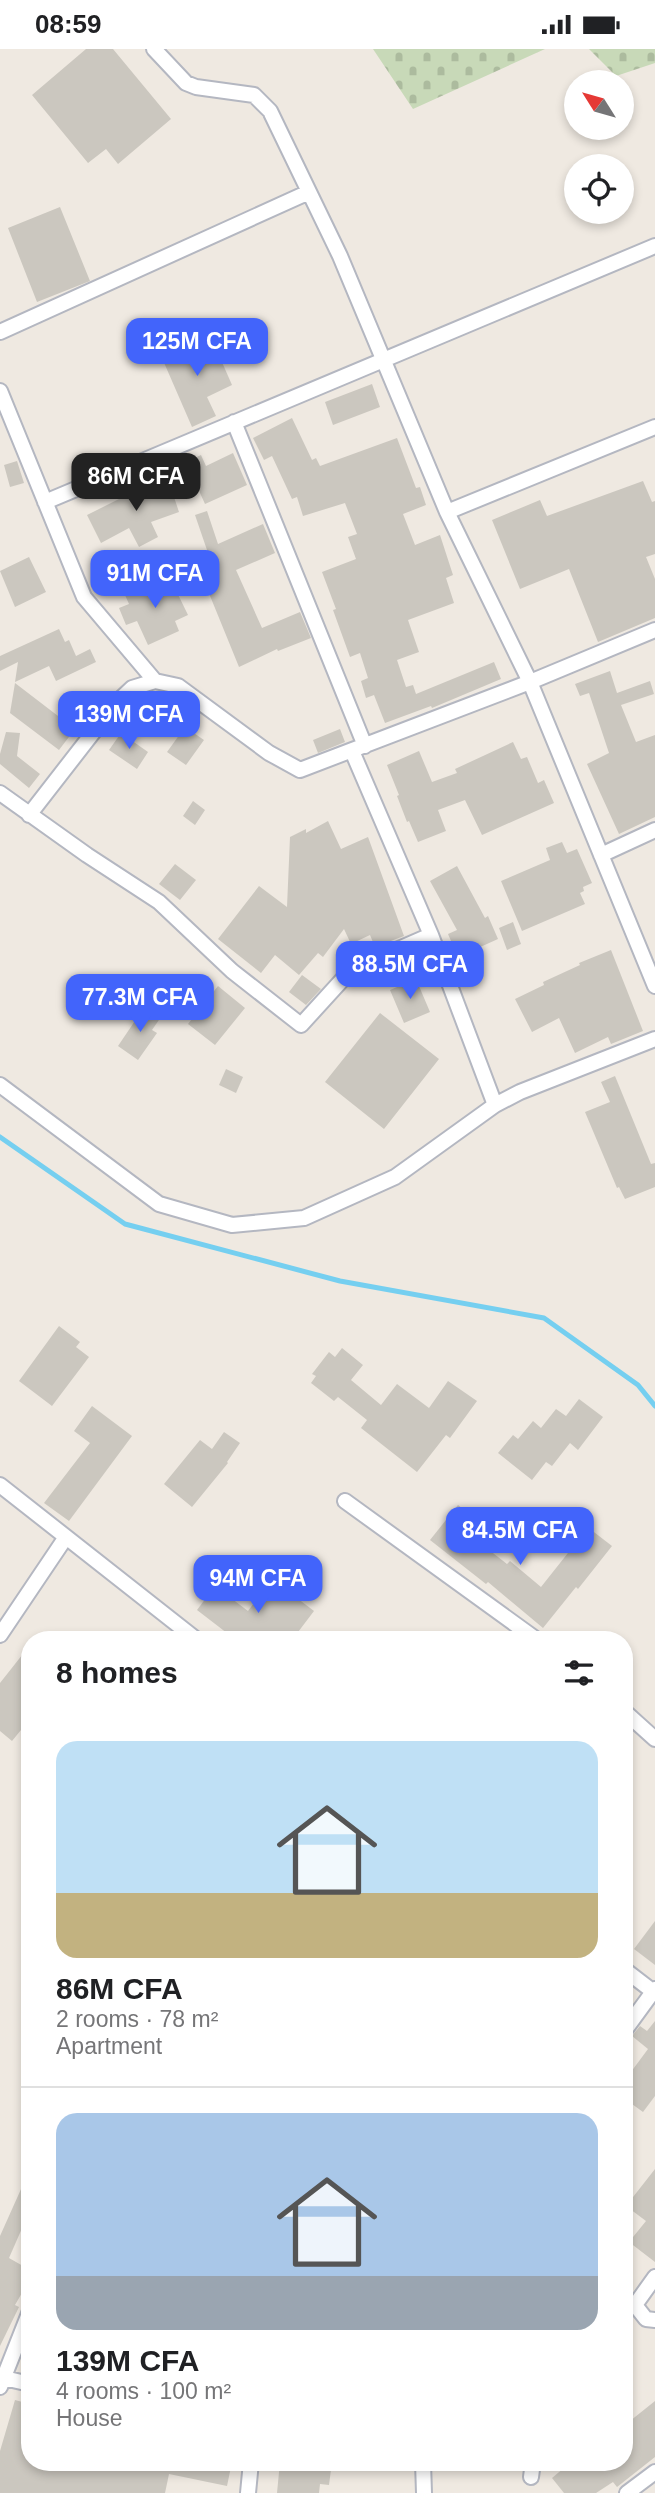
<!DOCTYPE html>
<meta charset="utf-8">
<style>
body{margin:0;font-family:Helvetica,sans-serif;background:#f6f6f6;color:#202124;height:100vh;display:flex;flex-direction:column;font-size:26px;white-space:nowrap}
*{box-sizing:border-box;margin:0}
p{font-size:23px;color:#757577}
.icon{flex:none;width:38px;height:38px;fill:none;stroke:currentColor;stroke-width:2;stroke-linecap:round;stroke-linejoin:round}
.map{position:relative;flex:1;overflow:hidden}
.sheet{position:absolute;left:21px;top:1582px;width:612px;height:840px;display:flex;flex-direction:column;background:#fff;border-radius:28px;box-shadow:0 4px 10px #0003}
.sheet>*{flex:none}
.needle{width:46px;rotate:307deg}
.buttons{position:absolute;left:564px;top:21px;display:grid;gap:14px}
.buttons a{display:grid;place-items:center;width:70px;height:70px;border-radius:50%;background:#fff;box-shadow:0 4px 10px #0003;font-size:35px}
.price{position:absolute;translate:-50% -60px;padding:0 16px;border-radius:14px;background:#4264fb;color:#fff;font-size:23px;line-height:46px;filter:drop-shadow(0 2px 4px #0008)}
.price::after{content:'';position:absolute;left:50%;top:42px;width:21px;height:16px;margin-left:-10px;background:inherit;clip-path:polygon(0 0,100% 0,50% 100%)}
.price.active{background:#222;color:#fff}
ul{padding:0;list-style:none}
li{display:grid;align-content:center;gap:14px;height:371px;padding:0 35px}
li+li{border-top:2px solid #e0e0e0}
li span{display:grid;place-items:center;height:217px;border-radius:21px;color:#555}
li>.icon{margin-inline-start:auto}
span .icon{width:126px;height:126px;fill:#fffc;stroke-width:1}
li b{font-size:30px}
h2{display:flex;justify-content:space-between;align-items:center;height:84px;padding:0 35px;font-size:30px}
.status{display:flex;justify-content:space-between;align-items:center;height:49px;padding:0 35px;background:#fff;direction:ltr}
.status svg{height:19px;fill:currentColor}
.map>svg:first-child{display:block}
.cemetery{fill:url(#cemetery-stones)}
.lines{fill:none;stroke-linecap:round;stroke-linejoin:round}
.stream{stroke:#75cff0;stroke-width:5}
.building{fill:#cbc7bf}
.minor-casing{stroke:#b4b7c1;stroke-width:18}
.minor{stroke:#fff;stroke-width:14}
</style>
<div class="status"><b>08:59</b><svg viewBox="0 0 49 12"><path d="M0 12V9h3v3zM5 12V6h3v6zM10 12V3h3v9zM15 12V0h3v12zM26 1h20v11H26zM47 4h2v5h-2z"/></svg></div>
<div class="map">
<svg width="655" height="2444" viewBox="0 0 655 2444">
<defs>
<pattern id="cemetery-stones" width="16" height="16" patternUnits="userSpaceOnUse" patternTransform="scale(1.75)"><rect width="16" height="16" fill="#c8d9b8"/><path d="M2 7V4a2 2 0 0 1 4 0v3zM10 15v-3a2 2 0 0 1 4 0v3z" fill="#acbb9e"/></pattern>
</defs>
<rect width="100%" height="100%" fill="#efe9e1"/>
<!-- cemetery -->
<path class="cemetery" d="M373,0H545L413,60Z
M589,0H655V14L616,27Z"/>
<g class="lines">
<!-- stream -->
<path class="stream" d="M0,1088L125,1175L340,1232L544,1269L638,1336L655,1357"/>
</g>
<!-- building -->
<path class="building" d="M86,0H113L171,70L118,115L106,100L88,114L32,46Z
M60,158L90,232L37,253L8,179Z
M211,288L232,336L207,348L216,367L192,378L162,309Z
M372,335L380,358L333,376L325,353Z
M292,369L312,411L316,409L320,417L397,389L416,439L420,438L426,456L403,465L415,496L440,486L453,526L446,529L454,554L408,571L419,603L397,611L406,638L413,636L416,645L494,613L501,630L432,659L431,657L385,674L374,646L366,649L361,632L368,629L360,604L350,608L333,561L336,560L322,523L356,510L348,488L357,485L345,454L303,467L297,448L292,450L272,407L264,411L253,389Z
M233,404L247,436L205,455L186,413L201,406L206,417Z
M17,412L24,434L10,438L4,416Z
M168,430L179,463L151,473L158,488L139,498L129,479L101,494L87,466L139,440Z
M643,432L652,453L655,452V505L646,508L655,530V569L598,593L569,520L520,540L492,471L540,451L547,467Z
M207,462L218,495L263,475L275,504L236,521L262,579L300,563L311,589L278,602L277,600L239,618L195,510L208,504L195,466Z
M29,508L46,543L15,558L0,522Z
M169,527L188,566L175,572L179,582L148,596L137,572L126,576L119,559L129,555L125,546Z
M59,580L65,593L69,591L76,607L90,600L96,613L56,632L49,617L15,633L18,613L0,622V607Z
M610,622L617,644L650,632L654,645L621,656L636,693L655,686V768L619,785L587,715L609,704L589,644L580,647L575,635Z
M15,634L75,680L59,701L10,664Z
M185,678L204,691L186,716L167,703Z
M340,680L345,693L318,704L313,691Z
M6,683L20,684L17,707L40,725L29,739L0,715V705Z
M121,684L148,703L137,720L109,701Z
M513,693L521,710L527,708L538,734L544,731L554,754L482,786L465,751L438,761L446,782L418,793L409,772L407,773L397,747L399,746L387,716L419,702L432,733L457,724L455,720Z
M193,752L205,761L195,776L183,767Z
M328,772L341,800L368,788L404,887L375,898L370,886L351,895L344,880L323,908L318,904L299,926L275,906L261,924L218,890L259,837L287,858L290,788L306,780V784Z
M562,793L567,804L577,800L592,834L583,838L584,842L580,844L585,855L522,882L501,832L550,811L546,799Z
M175,815L196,831L180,851L159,835Z
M457,817L485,869L488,867L498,890L458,908L448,885L457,881L430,832Z
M513,873L521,895L507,901L499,879Z
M611,901L643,982L611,995L608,988L575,1004L559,969L532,983L515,950L544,936L543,933L580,916L579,914Z
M302,926L321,940L306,956L289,943Z
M416,930L430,963L404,974L390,941Z
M218,937L245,959L215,996L188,975Z
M145,957L161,968L152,981L157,984L138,1011L118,997Z
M380,964L439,1010L384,1080L325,1033Z
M226,1020L243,1028L236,1044L219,1036Z
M615,1027L651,1115L655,1114V1138L625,1150L619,1138L617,1139L585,1063L610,1053L601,1033Z
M59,1277L80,1293L76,1298L89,1308L52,1357L19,1332Z
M342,1299L363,1316L351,1331L381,1356L397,1335L429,1359L448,1332L477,1352L450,1389L446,1386L417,1423L361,1379L367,1371L338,1348L334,1352L311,1334L316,1327L312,1325L329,1303L335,1308Z
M579,1350L603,1368L578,1401L570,1394L552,1417L546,1413L532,1431L498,1404L513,1386L518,1390L533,1372L541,1379L556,1360L566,1367Z
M92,1357L132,1387L69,1472L44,1454L90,1394L74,1382Z
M224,1383L240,1394L227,1413L228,1414L192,1458L164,1435L200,1391L212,1400Z
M458,1456L480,1474L474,1481L479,1485L475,1490L507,1515L510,1512L541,1538L583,1485L585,1486L590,1480L612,1497L578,1540L576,1538L543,1579L488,1533L486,1535L430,1491Z
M272,1530L314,1562L292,1591H236L197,1561L215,1537L248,1562Z
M30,1596V1670L12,1692L0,1682V1634Z
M655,1872V1916L634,1900Z
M655,1972V2047L643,2063L625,2050V2031L648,2000L632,1987L640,1977L647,1982Z
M30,2120V2161L9,2209L30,2221V2230L15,2256L19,2258L0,2297V2187Z
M655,2120V2213L629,2193L646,2172L626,2157Z
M15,2351L30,2355V2413L69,2421V2419L74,2420L75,2413H232L227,2437L169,2425L165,2444H0V2402Z
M655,2352V2408L617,2438L613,2433L596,2444H564L552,2429L571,2413H625V2376Z
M280,2413H332L329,2436L320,2435L319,2444H277Z"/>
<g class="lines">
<defs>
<path id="minor" d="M154,0L186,34L196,38L254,46L270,62L340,207L447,463L530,633L655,937
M0,283L309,143
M0,342L84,548L155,632
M234,373L365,697
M45,453L655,197
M447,463L655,378
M352,702L431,886L495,1056
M0,744L87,806L159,853L232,922L301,976L342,931L362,916L431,886
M29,766L116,654L132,639L155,632L178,637L269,704L300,721L530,633L655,581
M601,806L655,781
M0,1036L159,1155L232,1176L304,1169L395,1128L495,1056L520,1043L655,990
M0,1436L197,1591
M345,1452L537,1591
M0,1586L66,1488
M625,1663L655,1690
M625,1921L655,1944
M625,1981L655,1940
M655,2228L635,2256L646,2270L655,2271
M4,2329L30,2335
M0,2338L30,2262
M423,2413L424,2444
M531,2428L533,2413
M248,2444L251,2413
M627,2444L655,2423"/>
</defs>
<!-- minor casing -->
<use href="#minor" class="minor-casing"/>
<!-- minor -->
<use href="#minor" class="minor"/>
</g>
</svg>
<div class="buttons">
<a><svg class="needle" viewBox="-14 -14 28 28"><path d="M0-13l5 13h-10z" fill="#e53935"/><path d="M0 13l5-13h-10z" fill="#757577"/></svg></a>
<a><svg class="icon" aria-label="locate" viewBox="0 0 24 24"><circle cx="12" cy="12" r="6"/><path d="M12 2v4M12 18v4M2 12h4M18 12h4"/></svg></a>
</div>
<b class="price" style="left:197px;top:329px">125M CFA</b>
<b class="price active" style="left:136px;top:464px">86M CFA</b>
<b class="price" style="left:155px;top:561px">91M CFA</b>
<b class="price" style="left:129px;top:702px">139M CFA</b>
<b class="price" style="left:410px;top:952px">88.5M CFA</b>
<b class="price" style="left:140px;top:985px">77.3M CFA</b>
<b class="price" style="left:520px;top:1518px">84.5M CFA</b>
<b class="price" style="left:258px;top:1566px">94M CFA</b>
<section class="sheet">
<h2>8 homes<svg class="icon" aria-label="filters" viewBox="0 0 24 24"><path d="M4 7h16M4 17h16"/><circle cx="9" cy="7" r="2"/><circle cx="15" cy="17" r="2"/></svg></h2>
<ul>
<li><span style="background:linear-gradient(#bfe0f5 70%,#c2b280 0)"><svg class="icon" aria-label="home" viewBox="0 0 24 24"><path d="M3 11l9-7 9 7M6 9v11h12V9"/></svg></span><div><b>86M CFA</b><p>2 rooms · 78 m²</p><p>Apartment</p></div></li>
<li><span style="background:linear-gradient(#a9c7e8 75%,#9aa5b1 0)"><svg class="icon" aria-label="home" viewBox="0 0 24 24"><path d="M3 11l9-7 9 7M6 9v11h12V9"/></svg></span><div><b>139M CFA</b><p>4 rooms · 100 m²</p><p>House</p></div></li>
</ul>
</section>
</div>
